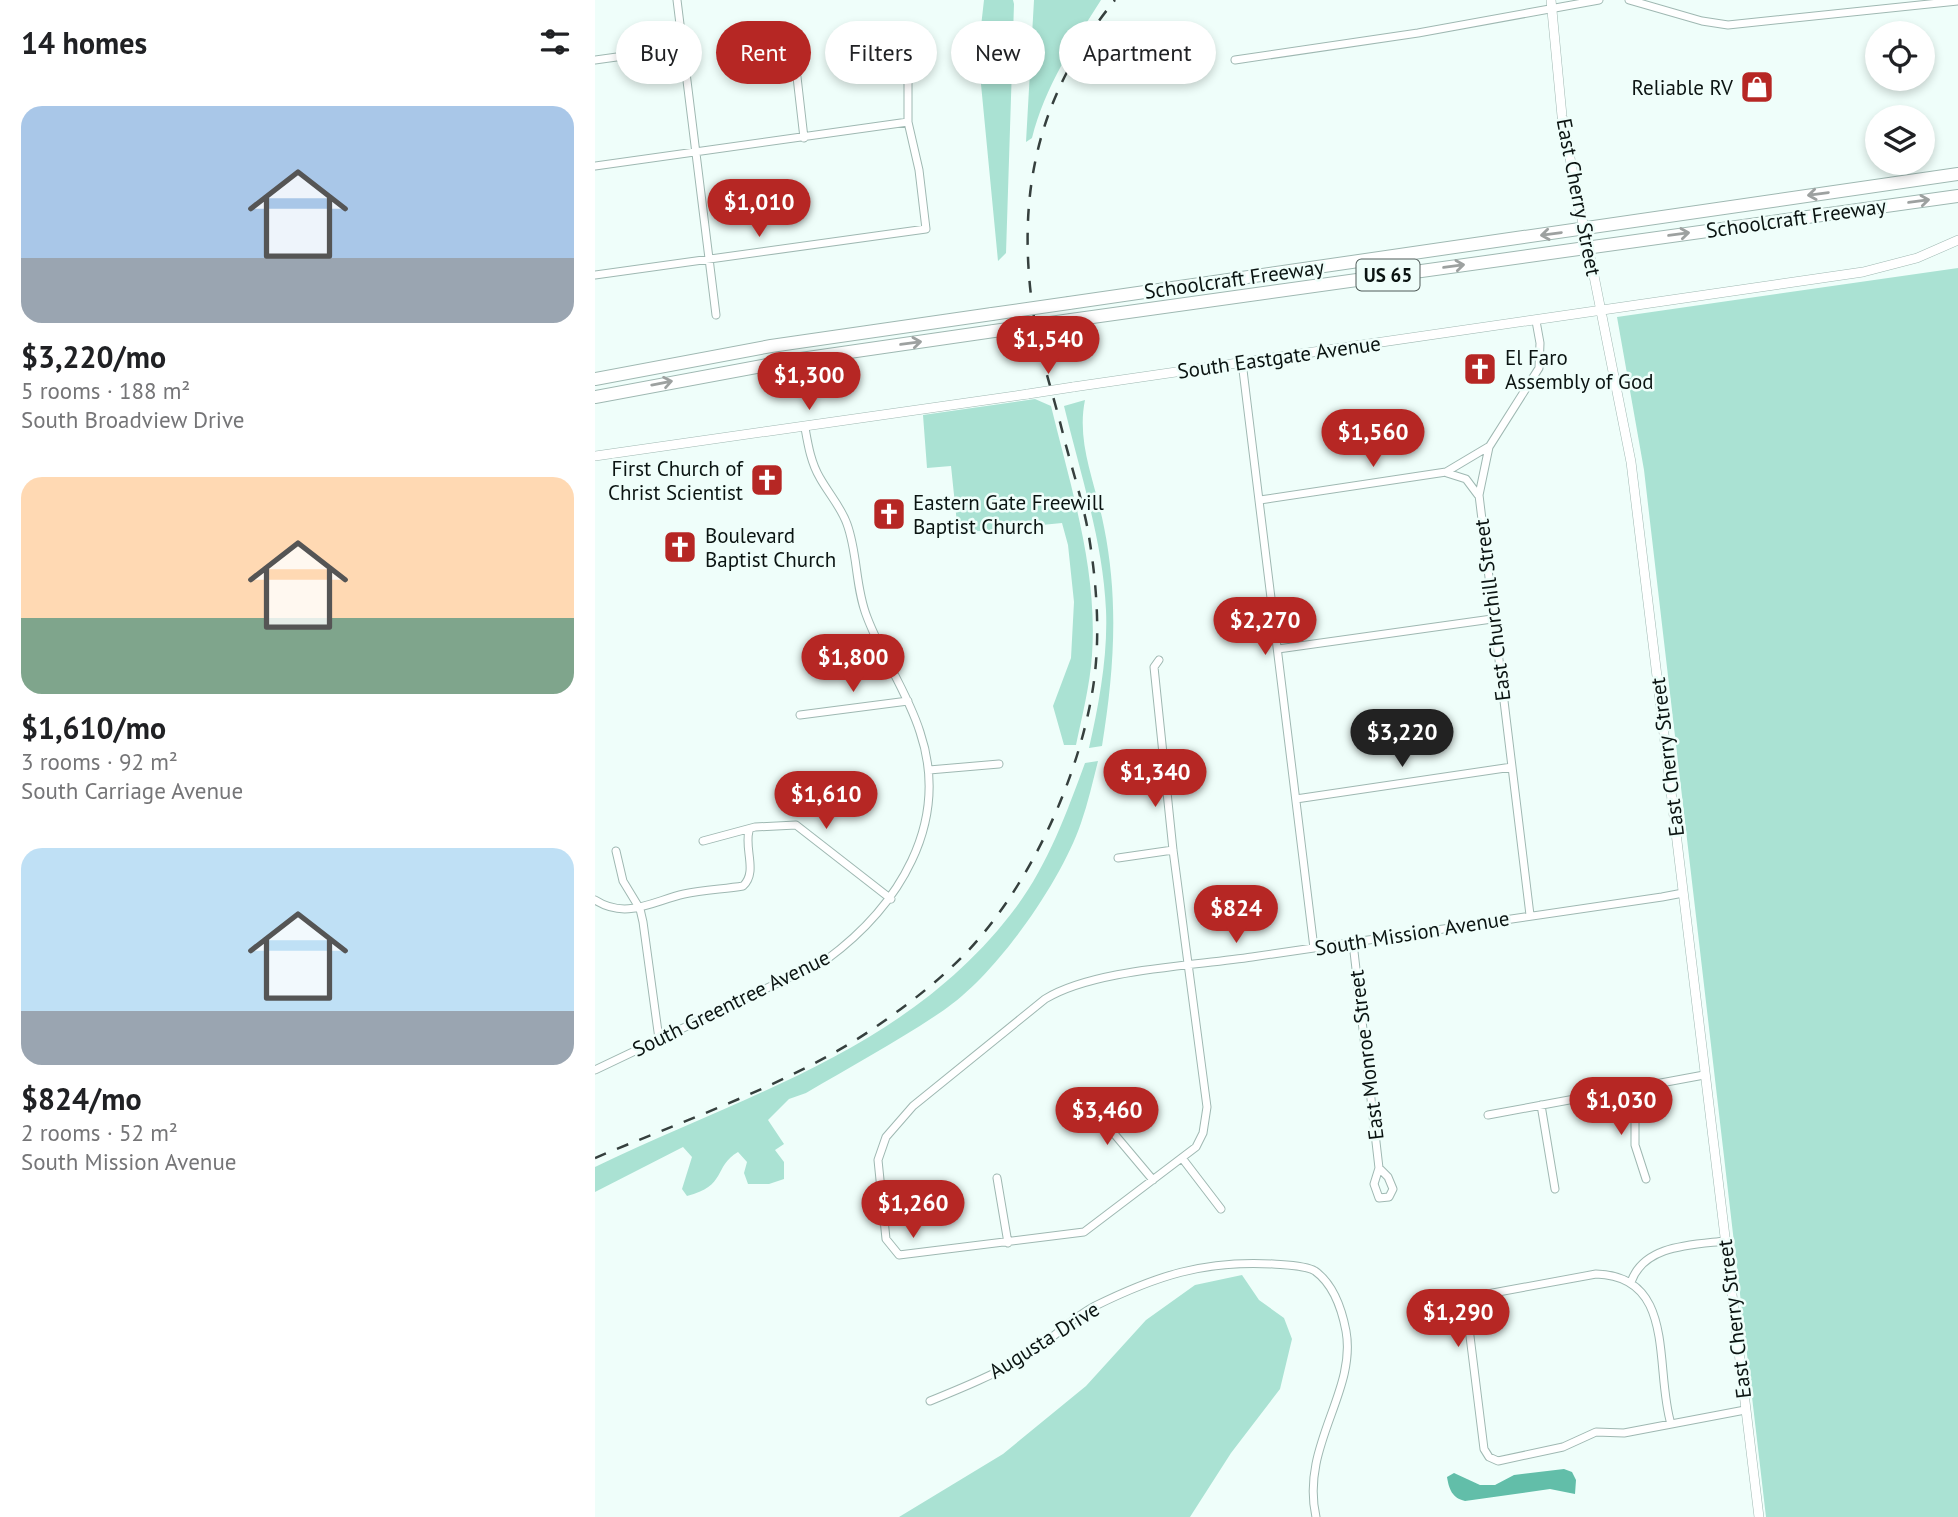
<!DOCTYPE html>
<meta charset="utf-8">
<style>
body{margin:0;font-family:"PT Sans",sans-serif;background:#f6f6f6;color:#202124;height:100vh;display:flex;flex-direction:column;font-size:26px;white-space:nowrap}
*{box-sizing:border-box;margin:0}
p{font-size:23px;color:#757577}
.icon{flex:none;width:38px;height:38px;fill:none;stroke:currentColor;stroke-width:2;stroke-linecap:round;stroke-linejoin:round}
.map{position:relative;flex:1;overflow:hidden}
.panel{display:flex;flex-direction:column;background:#fff;width:595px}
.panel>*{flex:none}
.banner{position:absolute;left:21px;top:21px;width:665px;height:63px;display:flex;gap:14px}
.buttons{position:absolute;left:1270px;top:21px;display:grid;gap:14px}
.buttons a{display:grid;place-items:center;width:70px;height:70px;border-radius:50%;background:#fff;box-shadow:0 4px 10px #0003;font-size:35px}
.price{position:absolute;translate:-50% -60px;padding:0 16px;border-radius:24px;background:#b62724;color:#fff;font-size:23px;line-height:46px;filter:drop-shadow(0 2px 4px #0008)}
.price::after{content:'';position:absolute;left:50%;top:42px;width:21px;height:16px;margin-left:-10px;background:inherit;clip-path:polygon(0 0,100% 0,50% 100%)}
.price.active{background:#222;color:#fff}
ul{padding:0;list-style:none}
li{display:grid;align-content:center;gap:14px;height:371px;padding:0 21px}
li span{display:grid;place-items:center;height:217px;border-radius:21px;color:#555}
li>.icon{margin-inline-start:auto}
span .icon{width:126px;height:126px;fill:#fffc;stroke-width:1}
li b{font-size:30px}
h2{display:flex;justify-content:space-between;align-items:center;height:84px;padding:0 21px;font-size:30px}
.chip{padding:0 24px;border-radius:32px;background:#fff;box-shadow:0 4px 10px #0003;font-size:24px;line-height:63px}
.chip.active{background:#b62724;color:#fff}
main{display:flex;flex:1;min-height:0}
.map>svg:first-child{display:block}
.green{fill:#aae2d3}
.water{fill:#62bea9}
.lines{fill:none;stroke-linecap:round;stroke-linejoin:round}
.minor-casing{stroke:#9fb8b2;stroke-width:9}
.tertiary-casing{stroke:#9fb8b2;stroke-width:10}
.motorway-casing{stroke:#9fb8b2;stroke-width:14}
.minor{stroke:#fff;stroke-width:7}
.tertiary{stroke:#fff;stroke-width:9}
.motorway{stroke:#fff;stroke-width:12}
.rail{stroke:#36403e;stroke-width:2.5;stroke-dasharray:12 12;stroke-linecap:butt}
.tertiary-bridge-casing{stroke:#9fb8b2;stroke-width:10;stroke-linecap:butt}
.motorway-bridge-casing{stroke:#9fb8b2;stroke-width:14;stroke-linecap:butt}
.tertiary-bridge{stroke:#fff;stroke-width:9}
.motorway-bridge{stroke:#fff;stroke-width:12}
.oneway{stroke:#9da1a0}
.labels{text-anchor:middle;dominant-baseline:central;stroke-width:5;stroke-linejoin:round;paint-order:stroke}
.shield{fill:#effefa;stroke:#4f5a58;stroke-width:2}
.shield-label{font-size:19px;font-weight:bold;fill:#0b1412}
.poi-label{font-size:21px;fill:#0b1412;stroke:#effefa;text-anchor:start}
.street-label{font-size:21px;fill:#0b1412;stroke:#effefa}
</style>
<main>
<section class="panel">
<h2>14 homes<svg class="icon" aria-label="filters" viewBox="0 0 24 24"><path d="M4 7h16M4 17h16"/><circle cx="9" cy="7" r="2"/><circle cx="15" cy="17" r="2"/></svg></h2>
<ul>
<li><span style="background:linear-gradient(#a9c7e8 70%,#9aa5b1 0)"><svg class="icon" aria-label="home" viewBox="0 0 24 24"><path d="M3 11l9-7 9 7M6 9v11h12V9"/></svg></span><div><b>$3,220/mo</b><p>5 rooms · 188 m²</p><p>South Broadview Drive</p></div></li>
<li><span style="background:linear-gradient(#ffd9b3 65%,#7fa58c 0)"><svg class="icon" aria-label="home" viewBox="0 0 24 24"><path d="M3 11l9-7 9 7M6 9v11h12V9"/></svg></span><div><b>$1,610/mo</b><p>3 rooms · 92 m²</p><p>South Carriage Avenue</p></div></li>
<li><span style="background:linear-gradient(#bfe0f5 75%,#9aa5b1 0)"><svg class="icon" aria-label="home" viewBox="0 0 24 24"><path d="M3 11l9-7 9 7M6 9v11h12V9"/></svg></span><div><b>$824/mo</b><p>2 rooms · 52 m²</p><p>South Mission Avenue</p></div></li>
</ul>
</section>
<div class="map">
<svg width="1363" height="1517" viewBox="0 0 1363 1517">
<rect width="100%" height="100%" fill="#effefa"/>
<!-- green -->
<path class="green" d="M389,0H418L419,4L411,253L403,261L383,53Z
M439,0H506C478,44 450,87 437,138L431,142Z
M1363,268V1517H1171L1049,470L1022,317Z
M440,399L456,406C476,488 503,570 497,655C495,685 487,716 481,745H469L458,706L476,658L479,602L473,545L467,523L363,533L356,466L332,468L328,415Z
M490,400C481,444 501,484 509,527C524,601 519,672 507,746L494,748C504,704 513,655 511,610C508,541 485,473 469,406Z
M503,761C498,781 493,803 486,823C466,882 401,975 349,1010C305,1040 257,1066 211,1093L194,1099L173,1120L189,1144L180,1150L189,1162V1179L174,1184H153L149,1173L152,1162L143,1152C118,1167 132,1186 92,1196L87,1189L97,1157L88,1147L0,1192V1167C153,1093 316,1049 422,906C453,864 472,812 490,763Z
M647,1275L664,1300L689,1318L697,1339L685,1389L636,1453L595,1517H304L408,1454L491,1386L551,1320L600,1285Z"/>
<!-- water -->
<path class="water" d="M969,1469L977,1472L981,1480L980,1494L955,1489L870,1501C857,1498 854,1489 852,1477L859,1473L885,1485H900L919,1475Z"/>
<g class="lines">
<defs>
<path id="minor" d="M82,0L121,315
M1034,0L1107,21L1133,25L1363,1
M0,60L86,48
M640,60L823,33L1004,0
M202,77L209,138
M0,166L313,122
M0,275L331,229L324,170L313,122V61
M647,362L719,948
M852,473L871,479L883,495
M665,500L851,472L893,447
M683,649L897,619
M564,660L559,667L578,850L612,1107L608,1133L601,1147L489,1232L304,1255L291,1239L283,1160L291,1137L318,1106L450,999C499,969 598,966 657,957C794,938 930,916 1067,897L1088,893
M205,715L313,701
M334,770L404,764
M701,799L917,767
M108,841L160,827L201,825L296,899
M21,851L28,881L45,909L48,922L64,1039
M523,858L578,850
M0,900C31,920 58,901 89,894C108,890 129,889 148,886C163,872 149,849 154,831
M935,915L884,495L894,447L944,368L945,343L941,321
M758,943L784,1168L793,1177L798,1189L794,1197L784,1198L779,1184L784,1168
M0,1070L231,960C303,907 356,824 325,732C312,691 287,657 272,617C260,587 263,554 252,524C246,507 234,494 225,478C216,463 213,445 210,428
M1040,1087V1145L1051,1179
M500,1098L505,1117L558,1180
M946,1105L960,1189
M893,1115L1109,1075
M587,1158L626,1209
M402,1178L413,1243
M1036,1282C1049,1245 1096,1245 1130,1241
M335,1401C367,1388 401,1374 431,1356C455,1342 475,1319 500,1306C561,1276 609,1260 678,1264C689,1265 710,1265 720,1271C738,1284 747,1310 751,1331C762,1392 705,1446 721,1517
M1076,1424C1059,1368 1082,1276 1001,1274L876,1297L871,1304L889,1449L894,1457L903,1461L968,1447L1001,1432L1029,1433L1150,1410"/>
<path id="tertiary" d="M956,0L967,116L983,200
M999,276L1036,462L1164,1517
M478,387L1268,272L1322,258L1363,240
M0,456L433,394"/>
<path id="motorway" d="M474,303L1363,174
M476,320L1363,196
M0,379L176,346L397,314
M0,397L199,360L399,331"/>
</defs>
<!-- minor casing -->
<use href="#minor" class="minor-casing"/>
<!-- tertiary casing -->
<use href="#tertiary" class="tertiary-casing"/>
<!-- motorway casing -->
<use href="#motorway" class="motorway-casing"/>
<!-- minor -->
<use href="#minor" class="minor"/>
<!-- tertiary -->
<use href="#tertiary" class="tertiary"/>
<!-- motorway -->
<use href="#motorway" class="motorway"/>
<!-- rail -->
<path class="rail" d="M0,1158C90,1120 203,1081 282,1026C311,1006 341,983 366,958C434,890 486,775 499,681C505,636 502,588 495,543C490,508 478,473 469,438C459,396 444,354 438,311C421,192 443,94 520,0"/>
<defs>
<path id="tertiary-bridge" d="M983,200L999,276
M433,394L478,387"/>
<path id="motorway-bridge" d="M397,314L474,303
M399,331L476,320"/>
</defs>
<!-- tertiary-bridge casing -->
<use href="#tertiary-bridge" class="tertiary-bridge-casing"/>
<!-- motorway-bridge casing -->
<use href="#motorway-bridge" class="motorway-bridge-casing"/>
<!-- tertiary-bridge -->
<use href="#tertiary-bridge" class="tertiary-bridge"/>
<!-- motorway-bridge -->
<use href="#motorway-bridge" class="motorway-bridge"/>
</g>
<!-- one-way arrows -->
<defs><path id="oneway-shaft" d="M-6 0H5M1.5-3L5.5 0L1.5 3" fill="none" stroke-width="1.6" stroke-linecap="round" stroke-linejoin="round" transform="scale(1.75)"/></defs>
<g class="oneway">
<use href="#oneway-shaft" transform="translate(1223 194) rotate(172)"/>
<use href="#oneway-shaft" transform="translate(1324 201) rotate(-8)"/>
<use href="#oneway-shaft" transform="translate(956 234) rotate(172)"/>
<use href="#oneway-shaft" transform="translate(1084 234) rotate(-8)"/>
<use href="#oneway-shaft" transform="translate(859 266) rotate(-8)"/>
<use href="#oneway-shaft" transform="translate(316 343) rotate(-8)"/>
<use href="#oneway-shaft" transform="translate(67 383) rotate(-11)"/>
</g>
<!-- icons -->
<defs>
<symbol id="shop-square" viewBox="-11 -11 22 22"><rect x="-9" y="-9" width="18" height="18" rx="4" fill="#b62724" stroke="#effefa"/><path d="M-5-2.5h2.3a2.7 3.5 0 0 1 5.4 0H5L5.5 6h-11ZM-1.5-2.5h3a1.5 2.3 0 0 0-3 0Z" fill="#fff"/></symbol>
<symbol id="church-square" viewBox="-11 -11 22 22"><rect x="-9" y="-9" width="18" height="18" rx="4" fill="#b62724" stroke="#effefa"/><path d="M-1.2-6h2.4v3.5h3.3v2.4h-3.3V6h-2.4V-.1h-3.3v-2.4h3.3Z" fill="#fff"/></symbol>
</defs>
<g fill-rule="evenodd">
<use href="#shop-square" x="1143" y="68" width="38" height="38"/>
<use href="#church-square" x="866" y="350" width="38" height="38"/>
<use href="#church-square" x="153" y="461" width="38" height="38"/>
<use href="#church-square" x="275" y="495" width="38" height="38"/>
<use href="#church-square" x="66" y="528" width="38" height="38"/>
</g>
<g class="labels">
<!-- shield labels -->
<rect class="shield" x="761.5" y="259.5" width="63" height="31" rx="5"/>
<g class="shield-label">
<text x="793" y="275">US 65</text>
</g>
<!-- poi labels -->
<g class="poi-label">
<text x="1138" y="87" text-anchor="end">Reliable RV</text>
<text x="910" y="357">El Faro<tspan x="910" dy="24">Assembly of God</tspan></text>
<text x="148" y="468" text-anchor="end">First Church of<tspan x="148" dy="24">Christ Scientist</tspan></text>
<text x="318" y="502">Eastern Gate Freewill<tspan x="318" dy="24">Baptist Church</tspan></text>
<text x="110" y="535">Boulevard<tspan x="110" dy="24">Baptist Church</tspan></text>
</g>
<!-- street labels -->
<g class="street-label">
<text transform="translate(984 197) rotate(79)">East Cherry Street</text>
<text transform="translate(1201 218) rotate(-8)">Schoolcraft Freeway</text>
<text transform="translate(639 279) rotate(-8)">Schoolcraft Freeway</text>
<text transform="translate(684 357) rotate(-8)">South Eastgate Avenue</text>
<text transform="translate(897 610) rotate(-97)">East Churchill Street</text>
<text transform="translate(1072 757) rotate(-97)">East Cherry Street</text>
<text transform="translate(817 933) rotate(-9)">South Mission Avenue</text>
<text transform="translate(136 1003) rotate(-26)">South Greentree Avenue</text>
<text transform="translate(771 1055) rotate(-97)">East Monroe Street</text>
<text transform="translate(1139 1319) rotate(-97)">East Cherry Street</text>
<text transform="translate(449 1340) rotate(-32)">Augusta Drive</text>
</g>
</g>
</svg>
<div class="buttons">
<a><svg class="icon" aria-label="locate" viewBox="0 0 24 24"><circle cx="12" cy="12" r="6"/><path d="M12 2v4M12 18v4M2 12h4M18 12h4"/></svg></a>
<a><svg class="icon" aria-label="layers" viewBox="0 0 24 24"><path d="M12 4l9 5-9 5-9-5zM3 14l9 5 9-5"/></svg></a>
</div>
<b class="price" style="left:164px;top:239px">$1,010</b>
<b class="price" style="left:453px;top:376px">$1,540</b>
<b class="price" style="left:214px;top:412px">$1,300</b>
<b class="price" style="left:778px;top:469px">$1,560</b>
<b class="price" style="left:670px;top:657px">$2,270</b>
<b class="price" style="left:258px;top:694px">$1,800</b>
<b class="price active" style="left:807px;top:769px">$3,220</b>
<b class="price" style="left:560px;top:809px">$1,340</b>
<b class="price" style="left:231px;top:831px">$1,610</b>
<b class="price" style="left:641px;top:945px">$824</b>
<b class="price" style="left:1026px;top:1137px">$1,030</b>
<b class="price" style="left:512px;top:1147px">$3,460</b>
<b class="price" style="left:318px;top:1240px">$1,260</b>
<b class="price" style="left:863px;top:1349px">$1,290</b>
<div class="banner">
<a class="chip">Buy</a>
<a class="chip active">Rent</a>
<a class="chip">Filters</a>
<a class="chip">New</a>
<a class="chip">Apartment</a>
</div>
</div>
</main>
